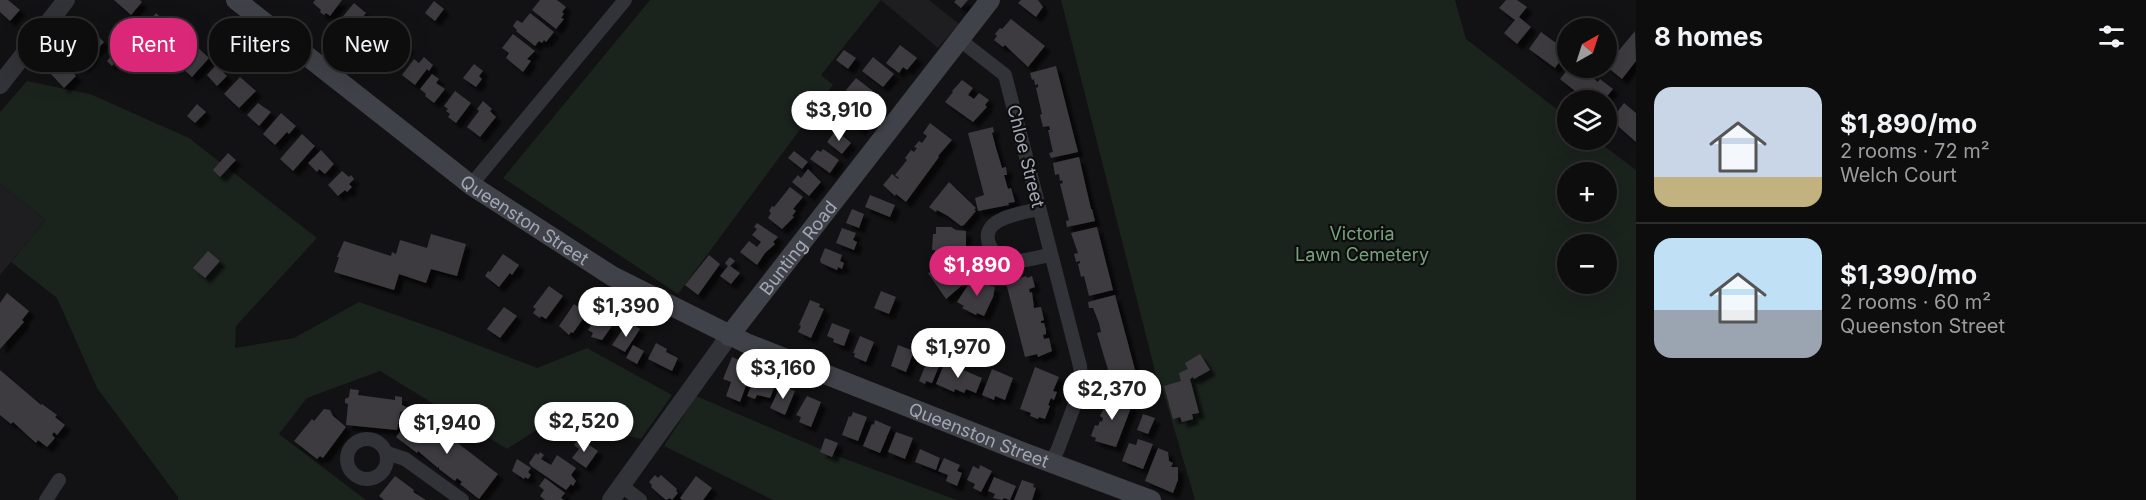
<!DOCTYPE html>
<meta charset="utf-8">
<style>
body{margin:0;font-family:Inter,sans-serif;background:#171617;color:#f1f3f6;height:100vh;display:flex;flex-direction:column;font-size:22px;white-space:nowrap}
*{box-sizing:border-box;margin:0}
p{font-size:20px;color:#9b9c9e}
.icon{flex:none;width:33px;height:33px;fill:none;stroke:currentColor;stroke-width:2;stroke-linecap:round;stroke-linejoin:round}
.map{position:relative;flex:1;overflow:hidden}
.side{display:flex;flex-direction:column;background:#0e0d0e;width:510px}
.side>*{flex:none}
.top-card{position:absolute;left:18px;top:18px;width:570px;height:54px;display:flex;gap:12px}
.needle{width:39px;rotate:39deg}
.tools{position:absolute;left:1557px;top:18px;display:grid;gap:12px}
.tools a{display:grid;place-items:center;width:60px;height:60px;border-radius:50%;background:#0e0d0e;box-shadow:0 6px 24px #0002,0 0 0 2px #2e2d2e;font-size:30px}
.price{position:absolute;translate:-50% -51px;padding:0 14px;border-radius:21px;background:#fff;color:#222;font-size:20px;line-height:39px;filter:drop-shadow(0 2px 3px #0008)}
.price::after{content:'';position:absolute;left:50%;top:36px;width:18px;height:14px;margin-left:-9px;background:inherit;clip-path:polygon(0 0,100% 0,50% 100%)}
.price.active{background:#db2777;color:#fff}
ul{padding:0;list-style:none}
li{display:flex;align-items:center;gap:18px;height:150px;padding:0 18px}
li+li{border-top:2px solid #2e2d2e}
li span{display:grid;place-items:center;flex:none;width:168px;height:120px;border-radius:18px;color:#555}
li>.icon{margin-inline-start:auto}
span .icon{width:72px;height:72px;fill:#fffc;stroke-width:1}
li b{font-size:26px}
h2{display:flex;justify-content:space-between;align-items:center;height:72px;padding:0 18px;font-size:26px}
.chip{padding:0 21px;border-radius:24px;background:#0e0d0e;box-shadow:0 6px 24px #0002,0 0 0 2px #2e2d2e;font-size:21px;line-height:54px}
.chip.active{background:#db2777;color:#fff}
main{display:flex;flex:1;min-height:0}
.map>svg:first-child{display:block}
.built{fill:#1e1d20}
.green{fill:#1b231d;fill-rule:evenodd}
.building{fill:#3c3b41;filter:url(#shadow)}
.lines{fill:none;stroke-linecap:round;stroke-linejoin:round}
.minor{stroke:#323339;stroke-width:14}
.tertiary{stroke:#323339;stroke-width:18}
.secondary{stroke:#404249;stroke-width:20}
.labels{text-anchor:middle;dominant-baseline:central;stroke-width:4.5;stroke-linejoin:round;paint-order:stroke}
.street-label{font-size:18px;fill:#a2a6b5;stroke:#0d0d0e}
.park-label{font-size:18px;fill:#77a27c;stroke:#0d0d0e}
</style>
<main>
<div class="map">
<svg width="1636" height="500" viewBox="0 0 1636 500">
<defs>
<filter id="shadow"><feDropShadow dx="5.5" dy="5.5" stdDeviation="1.5" flood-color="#0009"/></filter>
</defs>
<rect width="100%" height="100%" fill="#121113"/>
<!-- built -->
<path class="built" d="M881,0H929L959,24L938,48Z
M0,184L46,220L0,275Z"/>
<!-- green -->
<path class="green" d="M650,0H881L821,75L833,85L678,294L503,178Z
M1061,0H1455L1466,39L1567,117L1568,140H1596L1636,170V500H1195L1160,380L1159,387ZM1568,172H1606V212H1568ZM1568,244H1606V284H1568Z
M27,81L90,94L189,138L317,238L236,326L235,348L294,338L359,302L439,330L537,368L587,348L672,395L641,439L557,417L507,449L380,371L307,398L279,434L366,500H178V497L97,388L57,298L11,262L46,220L0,184V112Z
M696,396L832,454L957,500H773L664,446Z"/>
<!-- building -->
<path class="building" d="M0,0H8L20,10L10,21L0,12Z
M114,0H140L142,2L131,15Z
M315,0H342L330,16L326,13L324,15L320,12L321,10L313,3Z
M540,0H557L566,7L562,12L564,14L561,18L564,19L556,29L532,10Z
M956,0H968L961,8L954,2Z
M1021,0H1038L1043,7L1036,17L1018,3Z
M1506,0H1517L1527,7L1519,17L1531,27L1517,44L1504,33L1515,20L1499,8Z
M434,1L444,9L435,21L425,13Z
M354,3L366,13L348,35L336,25Z
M156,13L168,24L153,40L142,30Z
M530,13L554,32L546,42L544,40L542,43L539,41L535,46L516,31L517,30L513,26L517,20L522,23Z
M372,17L384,27L367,50L356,39Z
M1011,19L1045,46L1028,67L1005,45L1003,47L994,40L997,36L995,34L1000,28L1002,29Z
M87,26L104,42L95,52L78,37Z
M173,27L186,39L174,53L160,41Z
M1635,31L1636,61L1622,79L1606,66Z
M1541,32L1567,51L1555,68L1529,49Z
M513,34L535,51L527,59L531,61L523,72L506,58L509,53L502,48Z
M397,37L409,47L394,66L382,57Z
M80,43L94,55L83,68L69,56Z
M195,45L209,58L192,77L180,66L184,61L183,59Z
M900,45L917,58L907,70L903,67L899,73L886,63Z
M119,47L130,57L122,67L116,61L112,66L107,61Z
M844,50L856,58L848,69L836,60Z
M424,57L433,65L429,71L427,69L415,85L402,75L414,59L419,63Z
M873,57L894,74L883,87L862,71Z
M63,62L76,76L64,88L51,74Z
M474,64L483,71L479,76L482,79L476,87L463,78Z
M216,65L227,76L217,86L207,75Z
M1056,66L1078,152L1051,158L1049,153L1053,152L1048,130H1050L1049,126L1043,127L1040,115L1042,114L1036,88L1038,87V84L1035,85L1034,79L1032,80L1030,73Z
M1569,68H1580L1598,82L1600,79L1613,89L1604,100H1594L1588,96L1585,99L1560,79Z
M432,74L439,79L436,83L445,89L434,103L425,96L426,94L420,89Z
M240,77L256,91L239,108L224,94Z
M856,78L878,95L868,107L846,90Z
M962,80L973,88L968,95L974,99L979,93L989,100L985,105L987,107L973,122L945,102L953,92L952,91Z
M455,91L471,103L456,123L448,117L450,114L446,111L448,109L444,106Z
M483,101L492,109L490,111L496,117L480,137L467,127L479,111L477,109Z
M851,101L869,116L860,130L841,114Z
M258,103L271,112L259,126L247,115Z
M1624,103L1636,113V142L1611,120Z
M197,104L206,112L195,123L187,116Z
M281,113L296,126L289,134L287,132L275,145L263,134Z
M930,123L952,140L938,156L939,157L906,202L896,194L895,196L883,185L892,174L898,179L899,178L895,175L907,160L905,158L911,150L914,152L917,148L914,147L919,141L922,143L927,136L923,133Z
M993,127L994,132L992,133L996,148L1002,168L1006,167L1007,175H1004L1008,189L1011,188L1015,202L1008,203L1009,205L978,211L975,198L984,195L968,133Z
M836,130L851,143L842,154L827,142Z
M302,134L315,146L293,171L280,159Z
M823,149L839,160L830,173L810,159L817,150L821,152Z
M321,150L334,164L325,174L319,169L317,172L308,163Z
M794,151L808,162L802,169L788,158Z
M228,153L236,160L220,177L213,170Z
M1079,157L1091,209H1092L1095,221L1067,227L1066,221L1069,220L1060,184L1063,183L1062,180L1060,181L1059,174L1055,175L1053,163Z
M808,169L821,182L809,196L792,182L798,175L801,178Z
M342,171L349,177L351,175L354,179L349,184L352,187L347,192L345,190L338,196L328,185Z
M949,182L976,208L974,210L976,211L964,225L961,226L948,216L937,210L936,212L929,207Z
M790,187L803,197L793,209L796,211L792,216L794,217L782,229L768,218L771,213L769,211L772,206L774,207Z
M870,195L895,205L890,217L865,207Z
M852,209L864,214L859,228L846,223Z
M757,223L778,237L773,242L775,244L765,253L757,265L740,252L749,241L757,247L761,242L752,235L757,229L754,227Z
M936,227H951L956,230L966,231V255L935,257V250H932L933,234H936Z
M1097,227L1113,290L1089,296L1084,276L1081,277L1078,264L1080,263V261L1076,262L1074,254L1078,253L1071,233Z
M842,228L856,233L853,240L857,242L854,250L836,243Z
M431,234L466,244L457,276L431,269L426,283L399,274L394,290L334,272L339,257H337L344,241L391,256L392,252L396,254L400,240L427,248Z
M825,248L842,255L840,261L844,263L842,269L838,267L837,270L821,263L820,260Z
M208,251L220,261L205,278L193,268Z
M503,254L519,265L512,275L510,273L499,287L485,276L488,271L490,272Z
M709,255L720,264L698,295L685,285Z
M730,257L735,261L730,266L740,273L731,284L720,276L728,266L725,263Z
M962,258L973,272V276L946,299L928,273Z
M974,276L981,280L980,282L995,287L993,297L984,316L977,313L976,315L962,308L964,306L957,302Z
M1026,276L1027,278L1032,276L1035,287L1029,289L1030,293L1032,292L1034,308L1041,307L1044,320L1041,321V323H1044L1046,330V334L1043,335L1044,339L1049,338L1052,351L1038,357L1037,354L1025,357L1006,283Z
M549,286L563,296L546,319L541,316L540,318L533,313L536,309L533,307Z
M881,291L896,297L889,314L874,308Z
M7,293L29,311L22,320L24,322L0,349V303Z
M1115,295L1138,381L1112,387L1111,373H1109L1097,333L1101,332L1099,323L1093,308H1089L1088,302Z
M810,300L820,304L819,307L824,309L811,338L798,332L801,326L799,325Z
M574,304L587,313L573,333L571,332L569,335L559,326Z
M504,307L517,316L500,338L487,329Z
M596,317L612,326L602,340L591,337L593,333L588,330Z
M832,323L850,330L844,346L833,342L834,339L827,336Z
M632,324L640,329L625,352L612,345L625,326L629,328Z
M860,336L874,342L866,362L854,357L855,353H853Z
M656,343L667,349L666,352L678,358L672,371L648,359Z
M633,345L644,351L637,364L626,358Z
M898,345L914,351L906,372L891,366Z
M1200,354L1210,370L1194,379L1193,377L1190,379L1199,413L1192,414L1193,419L1182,422L1180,417L1173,419L1164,386L1181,381L1179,373L1188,369L1185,363Z
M732,357L744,362L739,376L748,380L740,402L726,396L731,382L723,379Z
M928,359L940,364L932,383L926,381L925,384L919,381Z
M945,362L982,378L976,393L966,389L964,393L955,389L954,392L936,384Z
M1035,367L1059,377L1053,391L1057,392L1054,400L1051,398L1048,405L1050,406L1045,419L1039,417L1038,419L1030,416L1031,413L1020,409Z
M992,369L1013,378L1005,400L995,396L994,400L982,395Z
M0,370L41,405L42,404L57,415L55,417L65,425L57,435L54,432L52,435L55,438L47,447L38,440L36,443L13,422L11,424L0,415Z
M755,377L771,383L770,386L774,388L770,398L757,395L755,399L747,396Z
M781,385L795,391L785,415L770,408Z
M350,389L359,390L358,395L395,400V396L402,397V405L406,407L405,411L400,412L397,430L346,425L348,404L345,403V399L349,397Z
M1106,395L1132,405L1116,447L1095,441L1096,438L1091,436L1095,425L1098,426L1100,421L1102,422L1103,418L1100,416L1104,408L1101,407Z
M807,396L821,402L811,427L799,422L801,417L796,415Z
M324,409L330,410L333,416L346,427L323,458L320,456L317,459L294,441L312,419L314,421Z
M416,411L498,474L479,499L460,484L462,482L457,478L455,481L439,469V466L438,468L418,451L417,453L396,437Z
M853,412L867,417L858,441L842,435L849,416L851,417Z
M1143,414L1155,418L1148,434L1137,430Z
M875,420L891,427L880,453L863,446L872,424L874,425Z
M896,432L913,438L905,459L888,452Z
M579,438L598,451L586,468L572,458L579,449L574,445Z
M825,438L838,443L832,457L820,452Z
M1138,439L1153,444L1143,469L1122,461L1129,443L1136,445Z
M1158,448L1168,452L1169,461L1173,463L1171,467H1178V480L1173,493L1145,481Z
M920,449L940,458L936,470L915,462Z
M540,452L544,455L541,459L551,465L557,455L576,468L571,475L576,481L573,486L571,484L566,490L531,466L529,463L536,453L538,455Z
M944,458L960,465L957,471L962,473L957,486L946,481L948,475L938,471Z
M517,459L531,468L528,472L531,475L528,479L525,477L524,479L512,471Z
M980,465L992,471L981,492L973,488L975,484L967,480L973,466L979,469Z
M655,475L658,478L661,475L677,489L676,491L678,493L672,500L670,498L666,500L651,487L652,485L649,482Z
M395,476L414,490L413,492L426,500H384L379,496Z
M696,476L712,488L703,500H682L680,498Z
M994,477L1016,486L1010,500L1004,498L1002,500L993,498L995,494L988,491Z
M545,478L565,493L561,498L564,500H545L540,496L544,490L539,486Z
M1022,480L1034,484L1033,487L1036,488L1032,500H1014Z"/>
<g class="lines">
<!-- minor -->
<path class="minor" d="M960,40L1005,75L1080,366L1082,385L1058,449L1051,463
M471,185L625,0
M1039,209C1022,213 977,218 990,246C993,253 999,259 1008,261C1020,263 1038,257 1050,255
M347 459a20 20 0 1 1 40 0a20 20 0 1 1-40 0Z
M387,453L405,459L462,500
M622,486L640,500
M46,500L59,480"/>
<!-- tertiary -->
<path class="tertiary" d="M0,85L66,0
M611,500L729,336"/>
<!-- secondary -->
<g class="secondary">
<path id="s1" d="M236,0L471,185L612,276L746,343L1025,453L1151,500"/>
<path id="s2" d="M729,336L990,0"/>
</g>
</g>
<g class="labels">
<!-- street labels -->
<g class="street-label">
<text transform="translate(1026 156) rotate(76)">Chloe Street</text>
<text stroke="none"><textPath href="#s1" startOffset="363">Queenston Street</textPath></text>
<text stroke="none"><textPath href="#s2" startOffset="112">Bunting Road</textPath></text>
<text stroke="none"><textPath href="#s1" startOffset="867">Queenston Street</textPath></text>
</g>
<!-- park labels -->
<g class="park-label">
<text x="1362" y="233">Victoria<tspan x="1362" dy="21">Lawn Cemetery</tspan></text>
</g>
</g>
</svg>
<div class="tools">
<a><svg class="needle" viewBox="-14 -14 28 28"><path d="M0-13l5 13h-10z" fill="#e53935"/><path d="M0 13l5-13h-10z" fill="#9b9c9e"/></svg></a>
<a><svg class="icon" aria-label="layers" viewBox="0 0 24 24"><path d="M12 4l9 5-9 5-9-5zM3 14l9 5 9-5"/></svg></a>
<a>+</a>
<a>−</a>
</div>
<b class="price" style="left:839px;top:142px">$3,910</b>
<b class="price active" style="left:977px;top:297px">$1,890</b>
<b class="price" style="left:626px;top:338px">$1,390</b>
<b class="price" style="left:958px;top:379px">$1,970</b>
<b class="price" style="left:783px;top:400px">$3,160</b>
<b class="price" style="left:1112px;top:421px">$2,370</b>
<b class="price" style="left:584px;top:453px">$2,520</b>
<b class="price" style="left:447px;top:455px">$1,940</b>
<div class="top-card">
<a class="chip">Buy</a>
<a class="chip active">Rent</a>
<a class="chip">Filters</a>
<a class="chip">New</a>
</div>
</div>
<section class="side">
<h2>8 homes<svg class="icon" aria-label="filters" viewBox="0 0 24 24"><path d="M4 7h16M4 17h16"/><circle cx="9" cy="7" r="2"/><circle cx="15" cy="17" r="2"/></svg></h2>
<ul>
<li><span style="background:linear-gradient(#c9d6e8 75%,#c2b280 0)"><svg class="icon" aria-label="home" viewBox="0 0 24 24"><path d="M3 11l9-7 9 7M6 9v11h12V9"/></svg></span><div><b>$1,890/mo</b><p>2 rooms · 72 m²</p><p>Welch Court</p></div></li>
<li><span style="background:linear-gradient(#bfe0f5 60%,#9aa5b1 0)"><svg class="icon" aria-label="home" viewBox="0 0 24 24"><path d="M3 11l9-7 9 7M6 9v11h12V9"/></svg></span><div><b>$1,390/mo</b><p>2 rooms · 60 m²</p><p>Queenston Street</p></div></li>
</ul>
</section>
</main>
